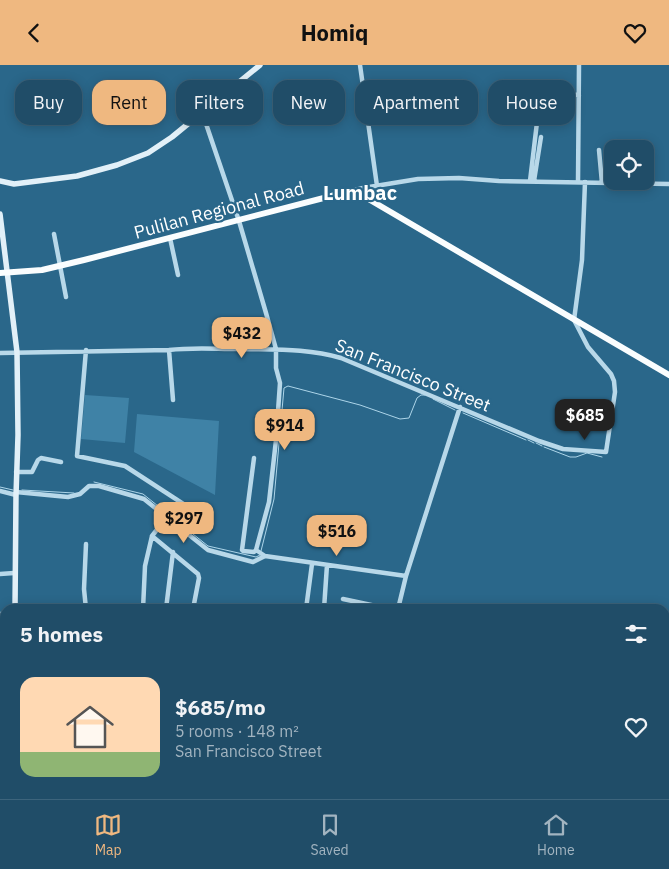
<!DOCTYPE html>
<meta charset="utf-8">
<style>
body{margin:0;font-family:"IBM Plex Sans",sans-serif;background:#2d5771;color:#f1f3f6;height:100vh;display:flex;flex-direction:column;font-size:19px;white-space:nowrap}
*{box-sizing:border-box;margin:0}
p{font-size:16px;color:#a2b4c0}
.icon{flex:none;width:28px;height:28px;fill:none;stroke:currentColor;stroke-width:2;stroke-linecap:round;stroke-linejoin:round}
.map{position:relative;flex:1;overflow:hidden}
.drawer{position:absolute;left:0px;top:539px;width:670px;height:196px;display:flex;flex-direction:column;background:#204d68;border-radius:15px 15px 0 0;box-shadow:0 2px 12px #0003,0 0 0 1px #3d647c}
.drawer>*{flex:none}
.guide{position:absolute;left:15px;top:15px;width:640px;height:45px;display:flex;gap:10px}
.buttons{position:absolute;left:604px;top:75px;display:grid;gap:10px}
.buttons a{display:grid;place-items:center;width:50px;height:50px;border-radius:10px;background:#204d68;box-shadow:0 2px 12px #0003,0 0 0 1px #3d647c;font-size:25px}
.price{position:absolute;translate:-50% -42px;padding:0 11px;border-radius:10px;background:#efb880;color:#111;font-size:16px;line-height:32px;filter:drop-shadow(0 1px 2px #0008)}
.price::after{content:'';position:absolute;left:50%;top:30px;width:15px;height:11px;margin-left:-8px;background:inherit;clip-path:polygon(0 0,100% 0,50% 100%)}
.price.current{background:#222;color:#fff}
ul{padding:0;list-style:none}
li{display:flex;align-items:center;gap:15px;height:125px;padding:0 20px}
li+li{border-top:1px solid #3d647c}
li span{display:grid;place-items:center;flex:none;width:140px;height:100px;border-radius:15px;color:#555}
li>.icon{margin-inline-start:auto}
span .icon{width:60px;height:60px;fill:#fffc;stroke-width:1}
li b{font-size:21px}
h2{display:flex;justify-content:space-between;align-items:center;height:60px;padding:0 20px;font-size:21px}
.tag{padding:0 18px;border-radius:15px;background:#204d68;box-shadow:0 2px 12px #0003,0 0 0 1px #3d647c;font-size:18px;line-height:45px}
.tag.current{background:#efb880;color:#111}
header{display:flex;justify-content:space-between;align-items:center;height:65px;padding:0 20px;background:#efb880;color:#111;font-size:22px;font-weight:700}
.menu{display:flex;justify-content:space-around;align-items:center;height:70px;border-top:1px solid #3d647c;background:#204d68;font-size:14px;color:#a2b4c0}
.menu a{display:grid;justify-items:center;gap:2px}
.menu .current{color:#efb880}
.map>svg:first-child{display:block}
.green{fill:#3f82a6}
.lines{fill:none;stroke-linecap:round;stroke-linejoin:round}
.stream{stroke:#add5e9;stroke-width:1}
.street{stroke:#b8d8e9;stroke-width:4.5}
.secondary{stroke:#e2f0f8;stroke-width:5.5}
.primary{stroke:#fafdfe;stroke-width:6}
.labels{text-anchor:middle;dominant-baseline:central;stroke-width:4.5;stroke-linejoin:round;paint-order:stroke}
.street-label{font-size:18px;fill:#fff;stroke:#2a678a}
.quarter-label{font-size:20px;font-weight:bold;fill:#fff;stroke:#2a678a}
</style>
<header><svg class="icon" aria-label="back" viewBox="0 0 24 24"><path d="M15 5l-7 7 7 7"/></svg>Homiq<svg class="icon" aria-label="heart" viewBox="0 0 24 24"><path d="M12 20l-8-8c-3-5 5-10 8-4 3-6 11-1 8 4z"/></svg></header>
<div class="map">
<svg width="669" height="734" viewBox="0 0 669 734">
<rect width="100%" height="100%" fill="#2a678a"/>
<!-- green -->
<path class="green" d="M85,330L129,333L125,378L81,374Z
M137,349L219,356L215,430L134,387Z"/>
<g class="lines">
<!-- stream -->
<path class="stream" d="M433,334L455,345
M463,348L526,375
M528,375L534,378
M536,378L542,381
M544,382L570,392H576L587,388L602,392
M94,417L143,429L208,481L256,492L260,490
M0,422L13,425
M22,425L74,428
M261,486L274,434L284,323L288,321L360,340L400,354L409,353L417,333L421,330H425
M377,730L386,734
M267,734L277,730"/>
<!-- street -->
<path class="street" d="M360,0L377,121
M557,29L579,30
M529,38L536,42L538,49L530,116
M202,47L239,156L266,248L276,284V303L280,318L276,375L269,437L256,485
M599,85L602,118
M534,116L541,72
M578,117L579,0
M351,128L355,125L363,123L418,114L459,113L499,116L669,119
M54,169L66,232
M170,173L178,210
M86,285L77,391L125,401L205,453
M169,285L173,335
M0,288L169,285C193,282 215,284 238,284C273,285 307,283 341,293L539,376L563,384L606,387L615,327L614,316L611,309L588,282L574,255L582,195L585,117
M254,393L242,485L243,486L254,487L256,485
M16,407H32L38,395L41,393L61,397
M0,426L16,430
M16,427L68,432L80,429L89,421H99L144,434L208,485L253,497L265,491
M152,471L198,509L199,513L194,539
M256,485L265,491L406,511
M0,509L14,508
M343,534L390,544
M86,544L84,524L86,479
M143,544L145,501L152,471L166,453
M166,544L173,487
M306,544L312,499
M324,544L327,500
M398,544L406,511L460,342
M0,549H5
M665,642H669
M142,730L143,734
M323,730V734
M369,730L377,734
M497,730L498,734
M562,731V730
M275,734L307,730"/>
<!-- secondary -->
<path class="secondary" d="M0,116L14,119L77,111L117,100L148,88L172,72L260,0
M0,149L17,287L18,370L16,430L15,544
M28,730V734"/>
<!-- primary -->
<path class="primary" d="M0,208L42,205L84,195L343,128H351L365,132L669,310"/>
</g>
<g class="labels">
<!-- street labels -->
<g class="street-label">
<text transform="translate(219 145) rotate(-15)">Pulilan Regional Road</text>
<text transform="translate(413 310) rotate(22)">San Francisco Street</text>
</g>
<!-- quarter labels -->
<g class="quarter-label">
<text x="360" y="127">Lumbac</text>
</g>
</g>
</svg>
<div class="buttons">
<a><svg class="icon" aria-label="locate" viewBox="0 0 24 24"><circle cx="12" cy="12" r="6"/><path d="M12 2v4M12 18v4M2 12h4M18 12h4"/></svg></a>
</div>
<b class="price" style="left:242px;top:294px">$432</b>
<b class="price current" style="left:585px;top:376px">$685</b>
<b class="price" style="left:285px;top:386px">$914</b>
<b class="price" style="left:184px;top:479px">$297</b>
<b class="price" style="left:337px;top:492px">$516</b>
<div class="guide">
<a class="tag">Buy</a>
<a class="tag current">Rent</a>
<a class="tag">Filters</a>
<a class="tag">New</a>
<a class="tag">Apartment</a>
<a class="tag">House</a>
</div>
<section class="drawer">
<h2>5 homes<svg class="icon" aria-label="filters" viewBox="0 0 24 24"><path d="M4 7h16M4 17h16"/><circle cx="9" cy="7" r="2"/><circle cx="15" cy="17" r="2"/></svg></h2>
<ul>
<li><span style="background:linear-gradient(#ffd9b3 75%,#8fb573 0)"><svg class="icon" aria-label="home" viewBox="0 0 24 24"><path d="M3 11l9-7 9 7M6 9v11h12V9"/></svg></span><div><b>$685/mo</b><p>5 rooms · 148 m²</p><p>San Francisco Street</p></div><svg class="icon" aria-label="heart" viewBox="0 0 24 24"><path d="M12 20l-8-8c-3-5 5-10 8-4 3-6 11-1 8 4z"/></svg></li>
</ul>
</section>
</div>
<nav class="menu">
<a class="current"><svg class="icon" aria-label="map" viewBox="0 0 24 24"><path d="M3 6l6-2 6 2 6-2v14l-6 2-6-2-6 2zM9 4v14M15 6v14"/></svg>Map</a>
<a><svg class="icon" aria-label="saved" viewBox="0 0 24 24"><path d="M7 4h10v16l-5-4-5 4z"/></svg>Saved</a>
<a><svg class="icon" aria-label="home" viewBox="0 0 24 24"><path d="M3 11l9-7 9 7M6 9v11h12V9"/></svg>Home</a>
</nav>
